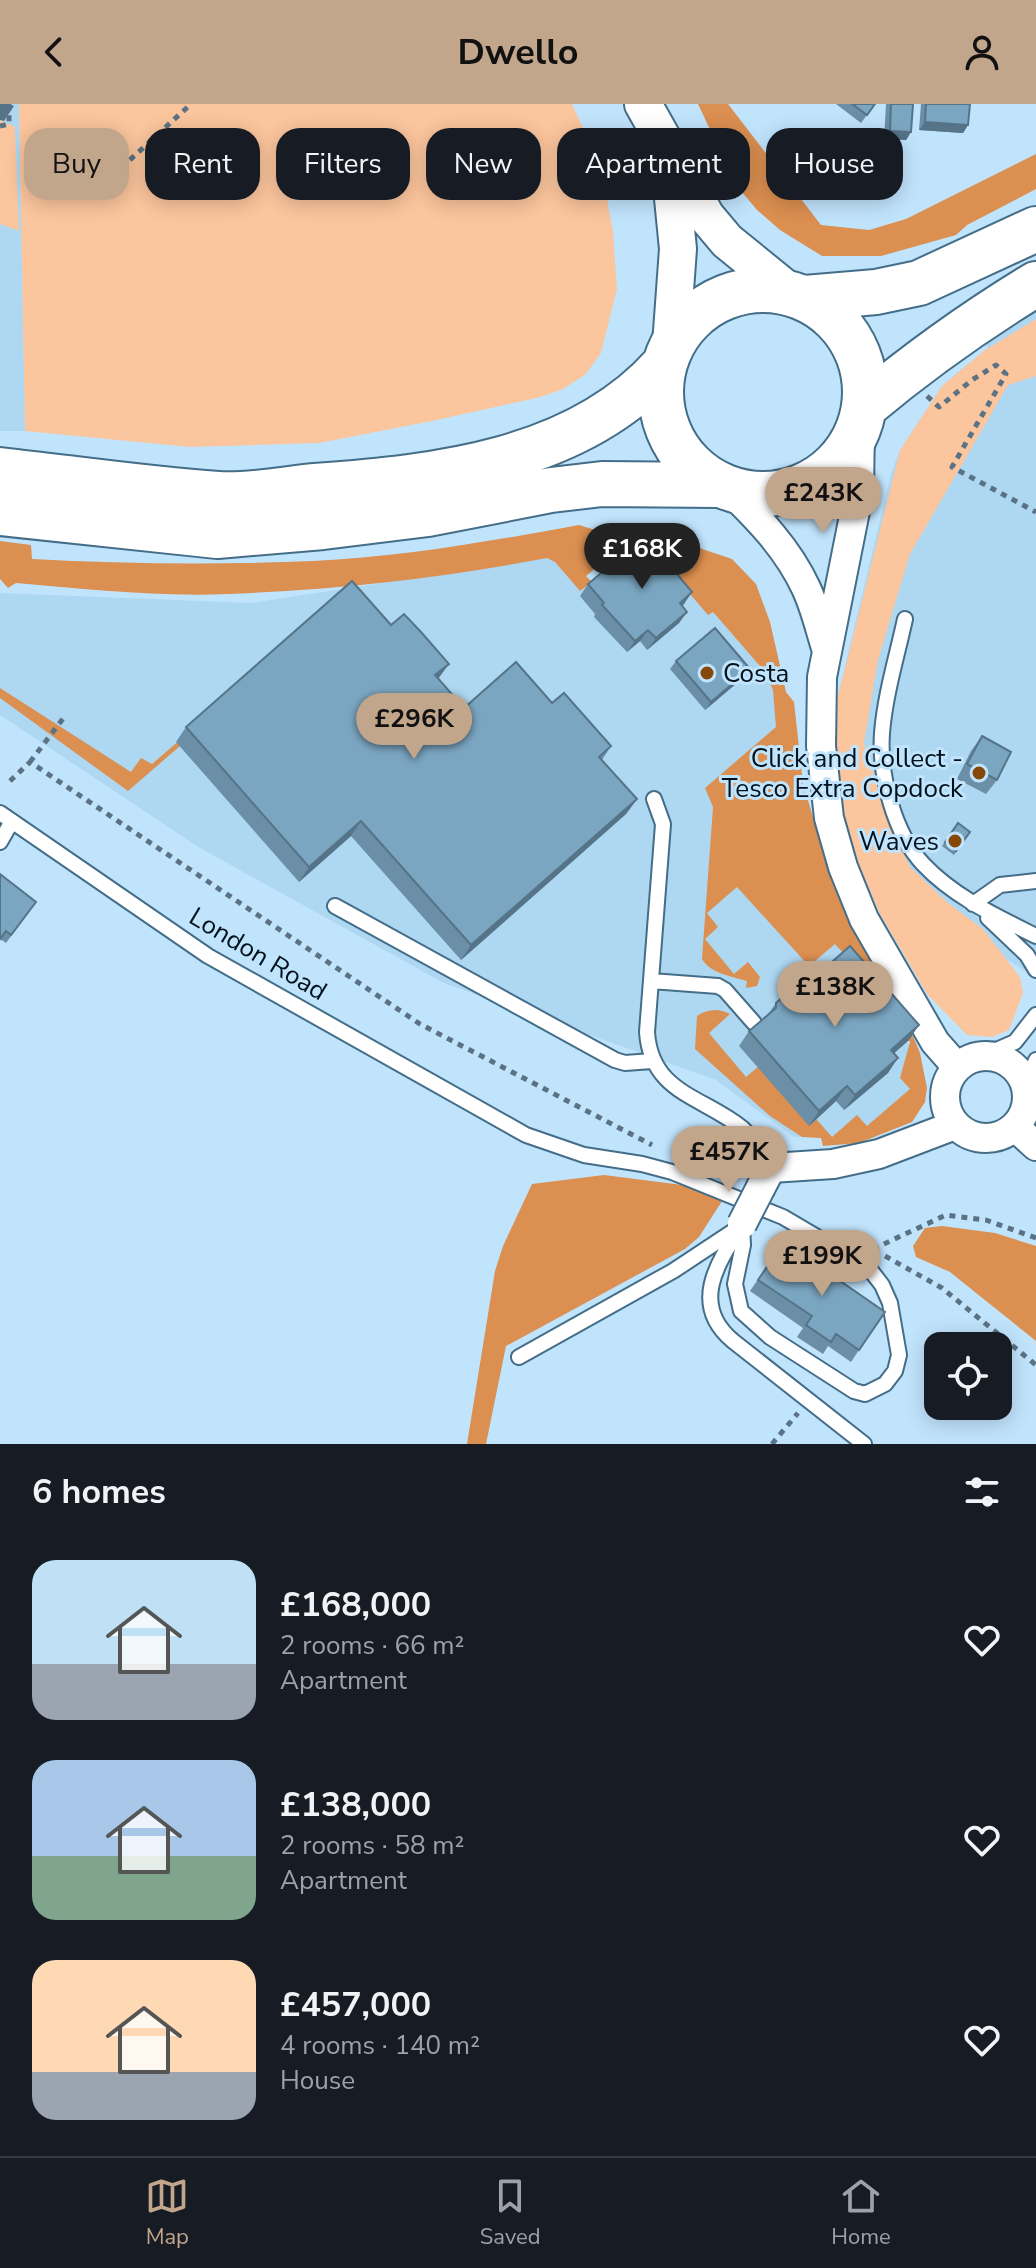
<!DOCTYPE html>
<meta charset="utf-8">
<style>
body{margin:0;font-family:"Nunito Sans",sans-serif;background:#242831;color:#f1f3f6;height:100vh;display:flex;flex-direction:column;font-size:30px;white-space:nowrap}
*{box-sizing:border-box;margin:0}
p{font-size:26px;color:#9ea1a6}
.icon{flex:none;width:44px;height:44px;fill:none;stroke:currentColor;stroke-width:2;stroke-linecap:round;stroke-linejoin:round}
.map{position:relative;height:1340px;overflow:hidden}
.side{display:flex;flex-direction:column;background:#171b24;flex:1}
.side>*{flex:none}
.banner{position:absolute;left:24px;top:24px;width:988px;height:72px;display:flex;gap:16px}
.tools{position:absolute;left:924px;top:1228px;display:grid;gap:16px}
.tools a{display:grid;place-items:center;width:88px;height:88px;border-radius:16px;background:#171b24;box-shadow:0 4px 20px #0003;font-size:40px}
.price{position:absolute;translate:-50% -68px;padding:0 18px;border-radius:28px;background:#c1a68b;color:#111;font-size:26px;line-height:52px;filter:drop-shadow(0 2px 4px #0008)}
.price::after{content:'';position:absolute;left:50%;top:48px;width:24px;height:18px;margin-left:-12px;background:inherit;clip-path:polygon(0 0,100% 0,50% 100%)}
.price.on{background:#222;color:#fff}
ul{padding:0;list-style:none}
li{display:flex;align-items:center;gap:24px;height:200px;padding:0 32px}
li span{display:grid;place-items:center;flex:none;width:224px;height:160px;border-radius:24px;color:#555}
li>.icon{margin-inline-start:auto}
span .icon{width:96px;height:96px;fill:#fffc;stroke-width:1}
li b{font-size:34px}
h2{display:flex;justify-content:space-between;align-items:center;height:96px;padding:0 32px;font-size:34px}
.chip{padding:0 28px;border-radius:24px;background:#171b24;box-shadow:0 4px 20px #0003;font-size:28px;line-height:72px}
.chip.on{background:#c1a68b;color:#111}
header{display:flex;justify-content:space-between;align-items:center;height:104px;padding:0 32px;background:#c1a68b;color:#111;font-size:36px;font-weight:700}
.dock{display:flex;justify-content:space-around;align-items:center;height:112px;border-top:2px solid #363941;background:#171b24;font-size:22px;color:#9ea1a6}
.dock a{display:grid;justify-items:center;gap:4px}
.dock .on{color:#c1a68b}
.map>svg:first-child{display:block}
.built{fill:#aed7f2}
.green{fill:#fbc59d}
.forest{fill:#db8f50}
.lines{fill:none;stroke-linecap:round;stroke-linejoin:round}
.service-casing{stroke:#446d88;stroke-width:18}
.minor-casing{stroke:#446d88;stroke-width:32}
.tertiary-casing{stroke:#446d88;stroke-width:40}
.primary-casing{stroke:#446d88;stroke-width:48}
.path{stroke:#5a7283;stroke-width:5;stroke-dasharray:6 6;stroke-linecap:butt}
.service{stroke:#fff;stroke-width:14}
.minor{stroke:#fff;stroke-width:28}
.tertiary{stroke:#fff;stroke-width:36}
.primary{stroke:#fff;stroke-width:44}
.minor-bridge-casing{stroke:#446d88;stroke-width:32;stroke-linecap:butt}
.minor-bridge{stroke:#fff;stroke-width:28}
.wall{fill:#6a8fa7}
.shaded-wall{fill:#567488}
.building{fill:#7ba6c2;stroke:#567488;stroke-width:2}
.poi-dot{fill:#864808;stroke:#c1e4fd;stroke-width:3}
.labels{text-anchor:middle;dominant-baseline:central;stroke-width:6;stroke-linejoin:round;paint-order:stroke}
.poi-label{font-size:26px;fill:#02111b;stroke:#c1e4fd;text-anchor:end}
.street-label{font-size:26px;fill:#02111b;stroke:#c1e4fd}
</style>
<header><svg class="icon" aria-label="back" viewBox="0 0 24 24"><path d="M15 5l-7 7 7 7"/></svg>Dwello<svg class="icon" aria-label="person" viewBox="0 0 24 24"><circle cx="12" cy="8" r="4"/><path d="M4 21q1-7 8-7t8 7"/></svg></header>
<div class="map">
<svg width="1036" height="1340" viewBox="0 0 1036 1340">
<rect width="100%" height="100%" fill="#c1e4fd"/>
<!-- built -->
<path class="built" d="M0,0H19L25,327H0Z
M1036,180V874L915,797L835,604L891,370L900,346L942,282L965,262L989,247L976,217Z
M637,439L712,507L765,568L773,586L824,769L895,909L916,958L921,991L869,1032L794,1033L716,976L444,879L200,744L0,611V489L250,499L547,454L555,458L580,487Z"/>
<!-- green -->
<path class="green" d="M19,0H572L602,66L613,128L617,185L601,249L586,270L563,285L541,293L437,316L319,339L190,343L25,327Z
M0,16L15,23L19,127L0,120Z
M1036,215V272L1008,281L910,450L878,556L864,639L885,707L910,763L948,799L983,825L1020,873L1023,889L1009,926L992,933L967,931L927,890L880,810L851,742L839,685L835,604L900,346L942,282L985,246Z"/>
<!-- forest -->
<path class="forest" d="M698,0H728L821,121L869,126L906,115L1036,50V85L967,121L956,131L881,152H822L780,126L757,106L736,81Z
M579,421L611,431L649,427L732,455L756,480L770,518L786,588L794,598L803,680L819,733L822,734L838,789L901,904L920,949L927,984L925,998L912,1018L859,1039L823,1042L821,1034L802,1033L770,1012L695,945L697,912C708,905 718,904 730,910L709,929L746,973L765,957L832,1033L857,1011L867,1022L910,985L900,974L910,938L858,875L862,870L835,840L809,862L737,783L707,809L718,823L705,835L734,870L748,858L760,873L757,882L746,884L747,877C731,872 711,870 702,855L713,703L705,684L776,623L773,586L765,568L713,508L708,511L660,455L604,467L597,463L586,472L592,478L580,487L555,458L547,454C442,474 335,486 228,490C158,493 86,485 16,479L8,484L0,475V437L31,441L32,455C125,460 219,461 313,457C402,453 491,437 579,421Z
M0,584L131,668L141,654L152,660L195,623V629L128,687L0,594Z
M604,1071L706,1084L724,1094L699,1133L685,1145L506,1242L486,1340H467L495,1167L503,1142L532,1080Z
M942,1122L995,1129L1036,1142V1237L950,1168L916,1153L913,1142L925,1124Z"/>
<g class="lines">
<defs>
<path id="service" d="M905,515C897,552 885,591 882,629C879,671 894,729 923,760C954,793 996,812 1036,832
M654,695L663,720L647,928C651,989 702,992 742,1024C754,1035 762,1051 771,1064
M0,709L208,852L526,1031L584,1051L642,1060L672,1068L783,1113L868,1163L882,1181L890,1199L899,1251L895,1267L885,1280L865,1290L854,1287L770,1233L741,1207L735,1180L743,1141L742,1120
M0,738L12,717
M973,800L1000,781L1036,777
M335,802L615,956L625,959L652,957
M988,814L1027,851L1036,866
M651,877L718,882L725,886L754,919
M985,951L1015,938L1036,911
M1026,981L1036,956
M742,1121C718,1158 689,1200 733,1237L864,1340
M519,1253L673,1167L732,1128"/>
<path id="minor" d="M860,322L859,387L822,573L821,642L829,714L843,763L864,815L935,938L957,963
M728,385C759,415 788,445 806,484C815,503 820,525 826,544
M945 993a41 41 0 1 1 82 0a41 41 0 1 1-82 0Z
M1015,1023L1036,1042
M761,1083L771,1064L833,1060L879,1050L955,1021"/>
<path id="tertiary" d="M643,0L706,112L727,137L791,189
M670,64L678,145L671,241"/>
<path id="primary" d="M661 288a102 102 0 1 1 204 0a102 102 0 1 1-204 0Z
M805,194L876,188L919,179L1036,125
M864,303C919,257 975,217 1036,180
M0,366C72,374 145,385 218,390C250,392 284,385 315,382C437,373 577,358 663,262
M0,409L217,432L323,423L428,410L551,386L602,380L718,381"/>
</defs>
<!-- service casing -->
<use href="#service" class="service-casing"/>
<!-- minor casing -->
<use href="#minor" class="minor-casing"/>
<!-- tertiary casing -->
<use href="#tertiary" class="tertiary-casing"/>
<!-- primary casing -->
<use href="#primary" class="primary-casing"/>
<!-- path -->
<path class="path" d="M0,22L9,20V0
M121,64L191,0
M927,292L939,303L972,276L996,261L1006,270L952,363L1036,408
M30,658L65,612
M10,677L30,658L420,920L652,1041
M873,1145L946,1111L986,1116L1036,1134
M885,1152L942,1184L1036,1261
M772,1340L798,1309"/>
<!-- service -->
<use href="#service" class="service"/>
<!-- minor -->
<use href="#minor" class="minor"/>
<!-- tertiary -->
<use href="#tertiary" class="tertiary"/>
<!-- primary -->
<use href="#primary" class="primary"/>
<defs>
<path id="minor-bridge" d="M742,1120L761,1083"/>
</defs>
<!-- minor-bridge casing -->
<use href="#minor-bridge" class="minor-bridge-casing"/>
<!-- minor-bridge -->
<use href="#minor-bridge" class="minor-bridge"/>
</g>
<!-- wall -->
<path class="wall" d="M836,0H875L861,19Z
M886,0H913L911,28L906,36L884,35Z
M921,0H970L968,21L963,29L919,26Z
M588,480L684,500L682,502L687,508L679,519L647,546L640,537L627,548L594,513L595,510L580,492Z
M391,521L464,604L552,599L611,642L602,656L637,695L626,710L461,856L351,732L299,778L176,638L186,623Z
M676,557L750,565L744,573L705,606L670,565Z
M982,632L997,676L986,690L957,675L971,647Z
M958,719L970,728L954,751L942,742Z
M0,770L36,798L6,839L0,835Z
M824,865L909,936L894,949L888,969L844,1006L836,997L809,1022L739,942L749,927L766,913L776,899Z
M784,1138L828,1168L859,1246L851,1258L828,1242L823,1250L797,1233L803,1224L750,1187Z"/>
<!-- shaded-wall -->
<path class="shaded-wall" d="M0,0H9L14,2L4,17L0,16Z
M925,18L968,21L963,29L919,26Z
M890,27L911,28L906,36L884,35Z
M692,488L684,500L671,511L680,499Z
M687,508L679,519L647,546L656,534Z
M648,526L640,537L627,548L635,537Z
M449,560L438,575L435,571Z
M750,565L744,573L705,606L711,598Z
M637,695L626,710L461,856L471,841Z
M361,717L351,732L299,778L309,763Z
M919,921L909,936L881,961L891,946Z
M898,954L888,969L844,1006L855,991Z
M847,982L836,997L809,1022L819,1007Z"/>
<!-- building -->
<path class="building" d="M852,0H875L867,11Z
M891,0H913L911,28L890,27Z
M926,0H970L968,21L925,18Z
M645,432L692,488L680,499L687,508L656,534L648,526L635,537L602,501L604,499L588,480Z
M352,477L391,521L404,510L421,528L449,560L435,571L464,604L516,558L552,599L564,589L611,642L599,653L637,695L471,841L361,717L309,763L186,623Z
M715,524L750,565L711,598L676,557Z
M982,632L1011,648L997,676L967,660Z
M958,719L970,728L956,747L945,738Z
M0,770L36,798L11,831L6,827L0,835Z
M850,842L919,921L891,946L898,954L855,991L847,982L819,1007L749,927L776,904V899L820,860L824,865Z
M784,1138L885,1208L859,1246L836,1230L831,1238L806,1221L812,1212L758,1176Z
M802,1140L833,1161L828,1168L797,1147Z"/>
<!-- markers -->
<g class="poi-dot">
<circle cx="707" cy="569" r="8"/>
<circle cx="979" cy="669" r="8"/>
<circle cx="955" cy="737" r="8"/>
</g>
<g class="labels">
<!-- poi labels -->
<g class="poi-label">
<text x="723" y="569" text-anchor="start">Costa</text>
<text x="963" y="654">Click and Collect -<tspan x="963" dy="30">Tesco Extra Copdock</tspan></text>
<text x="939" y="737">Waves</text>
</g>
<!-- street labels -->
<g class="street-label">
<text transform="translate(258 850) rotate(31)">London Road</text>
</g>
</g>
</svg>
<div class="tools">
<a><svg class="icon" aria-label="locate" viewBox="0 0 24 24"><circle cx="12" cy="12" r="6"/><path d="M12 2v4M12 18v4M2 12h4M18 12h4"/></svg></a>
</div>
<b class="price" style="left:823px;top:431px">£243K</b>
<b class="price on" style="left:642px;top:487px">£168K</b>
<b class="price" style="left:414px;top:657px">£296K</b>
<b class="price" style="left:835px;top:925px">£138K</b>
<b class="price" style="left:729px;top:1090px">£457K</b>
<b class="price" style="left:822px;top:1194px">£199K</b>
<div class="banner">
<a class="chip on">Buy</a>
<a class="chip">Rent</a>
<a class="chip">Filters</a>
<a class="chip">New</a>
<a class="chip">Apartment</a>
<a class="chip">House</a>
</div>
</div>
<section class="side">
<h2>6 homes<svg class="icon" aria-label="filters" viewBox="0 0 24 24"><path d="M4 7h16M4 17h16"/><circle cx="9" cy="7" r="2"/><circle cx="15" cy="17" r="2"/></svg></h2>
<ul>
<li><span style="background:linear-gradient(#bfe0f5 65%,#9aa5b1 0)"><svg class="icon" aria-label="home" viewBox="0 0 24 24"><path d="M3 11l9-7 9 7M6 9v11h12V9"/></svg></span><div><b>£168,000</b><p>2 rooms · 66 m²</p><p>Apartment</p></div><svg class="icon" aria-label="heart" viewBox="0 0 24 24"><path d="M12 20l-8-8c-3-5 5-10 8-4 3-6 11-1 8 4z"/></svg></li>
<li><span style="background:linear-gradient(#a9c7e8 60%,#7fa58c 0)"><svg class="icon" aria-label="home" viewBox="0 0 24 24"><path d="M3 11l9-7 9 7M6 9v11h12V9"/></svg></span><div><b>£138,000</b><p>2 rooms · 58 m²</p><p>Apartment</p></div><svg class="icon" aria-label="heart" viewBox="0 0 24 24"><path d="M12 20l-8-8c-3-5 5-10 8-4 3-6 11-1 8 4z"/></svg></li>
<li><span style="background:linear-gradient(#ffd9b3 70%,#9aa5b1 0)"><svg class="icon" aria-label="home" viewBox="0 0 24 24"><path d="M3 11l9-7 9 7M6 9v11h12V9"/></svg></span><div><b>£457,000</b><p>4 rooms · 140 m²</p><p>House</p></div><svg class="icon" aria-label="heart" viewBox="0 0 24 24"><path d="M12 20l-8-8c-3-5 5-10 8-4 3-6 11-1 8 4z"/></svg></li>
</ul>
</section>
<nav class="dock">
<a class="on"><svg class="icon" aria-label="map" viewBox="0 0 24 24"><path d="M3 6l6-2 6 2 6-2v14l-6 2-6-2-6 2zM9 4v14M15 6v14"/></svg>Map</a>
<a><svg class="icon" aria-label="saved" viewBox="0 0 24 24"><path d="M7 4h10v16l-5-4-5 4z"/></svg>Saved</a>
<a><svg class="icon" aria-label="home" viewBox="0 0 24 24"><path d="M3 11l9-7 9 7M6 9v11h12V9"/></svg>Home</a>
</nav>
